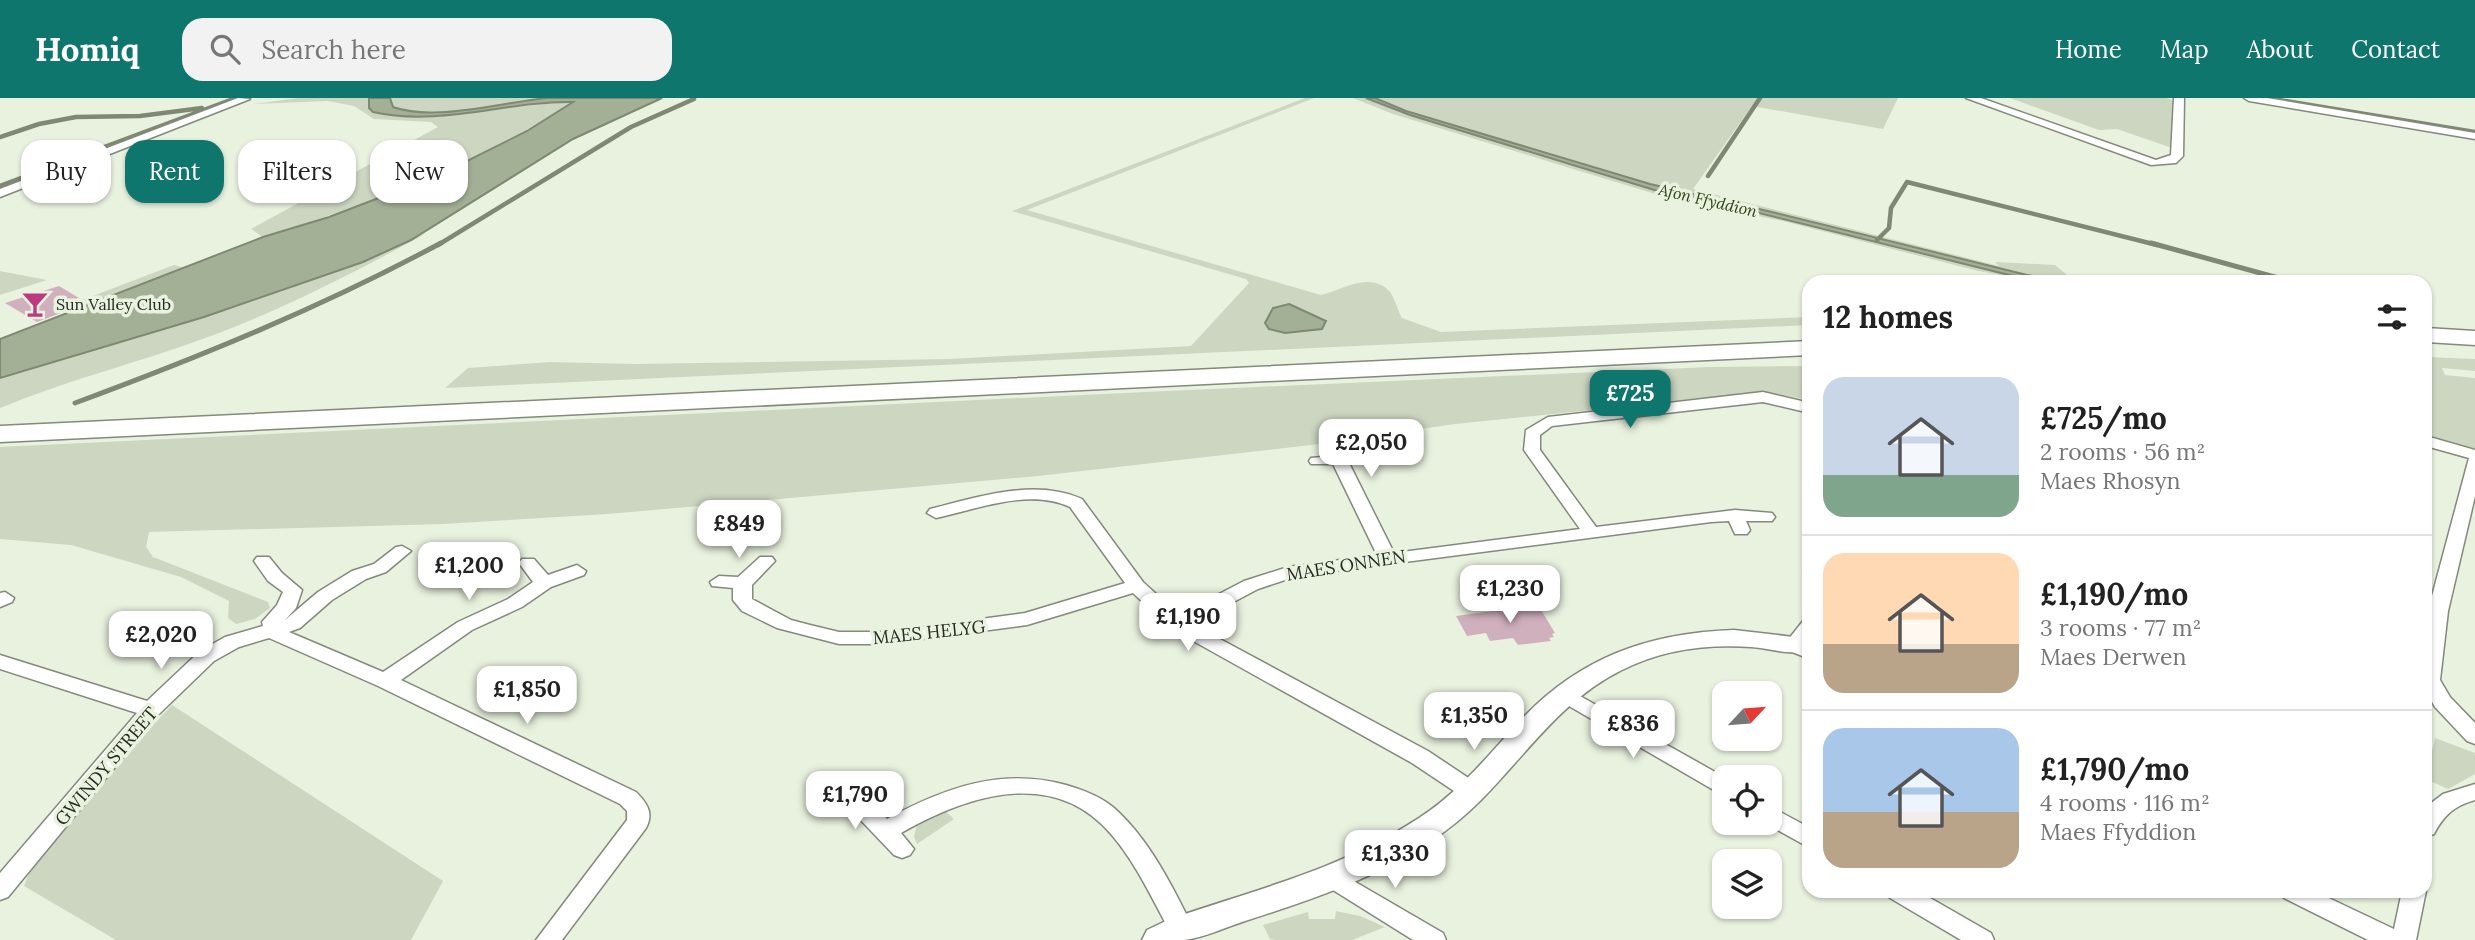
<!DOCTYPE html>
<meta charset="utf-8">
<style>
body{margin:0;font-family:Lora,serif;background:#f2f2f2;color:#222;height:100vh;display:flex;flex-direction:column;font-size:26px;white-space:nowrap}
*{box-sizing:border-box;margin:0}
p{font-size:23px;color:#767676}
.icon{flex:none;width:38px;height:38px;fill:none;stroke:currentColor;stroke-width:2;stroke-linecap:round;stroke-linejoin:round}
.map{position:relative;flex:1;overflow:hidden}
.panel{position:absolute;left:1802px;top:177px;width:630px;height:623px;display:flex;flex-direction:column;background:#fff;border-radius:21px;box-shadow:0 2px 5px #0004}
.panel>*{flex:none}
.hud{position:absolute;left:21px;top:42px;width:665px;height:63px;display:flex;gap:14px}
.needle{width:46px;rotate:64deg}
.tools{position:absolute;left:1712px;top:583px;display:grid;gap:14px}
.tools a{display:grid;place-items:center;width:70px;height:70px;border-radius:14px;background:#fff;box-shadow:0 2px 5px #0004;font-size:35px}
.price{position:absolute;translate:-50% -60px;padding:0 16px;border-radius:14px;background:#fff;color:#222;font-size:23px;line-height:46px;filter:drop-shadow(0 2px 4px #0008)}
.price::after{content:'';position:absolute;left:50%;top:42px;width:21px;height:16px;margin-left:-10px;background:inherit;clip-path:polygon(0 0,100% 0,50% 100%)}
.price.selected{background:#0f766e;color:#fff}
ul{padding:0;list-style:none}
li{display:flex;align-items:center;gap:21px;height:175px;padding:0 21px}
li+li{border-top:2px solid #e0e0e0}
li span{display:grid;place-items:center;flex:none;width:196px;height:140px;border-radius:21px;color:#555}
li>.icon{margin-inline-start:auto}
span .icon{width:84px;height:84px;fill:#fffc;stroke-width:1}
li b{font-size:30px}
h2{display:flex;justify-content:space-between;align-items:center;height:84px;padding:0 21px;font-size:30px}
.pill{padding:0 24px;border-radius:21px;background:#fff;box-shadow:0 2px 5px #0004;font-size:24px;line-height:63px}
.pill.selected{background:#0f766e;color:#fff}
header{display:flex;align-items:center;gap:42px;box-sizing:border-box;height:98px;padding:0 35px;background:#0f766e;color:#fff}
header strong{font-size:33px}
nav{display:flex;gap:38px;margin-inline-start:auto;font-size:24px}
.search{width:490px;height:63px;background:#f2f2f2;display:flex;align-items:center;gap:18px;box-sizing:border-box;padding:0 24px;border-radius:21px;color:#767676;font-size:26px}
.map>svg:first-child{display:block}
.green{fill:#ccd6c1}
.water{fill:#a3b095;stroke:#7e8873;stroke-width:2}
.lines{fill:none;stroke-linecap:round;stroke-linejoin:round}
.stream-far1{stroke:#7e8873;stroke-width:4.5}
.stream{stroke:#7e8873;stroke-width:5}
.building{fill:#d0b0bd}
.minor-casing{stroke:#828a7a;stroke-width:3}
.tertiary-casing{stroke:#828a7a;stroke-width:3}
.primary-casing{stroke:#828a7a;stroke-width:3}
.minor{fill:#fff;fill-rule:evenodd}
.tertiary{fill:#fff;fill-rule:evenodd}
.primary{fill:#fff;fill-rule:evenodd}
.labels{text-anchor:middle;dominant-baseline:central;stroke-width:7;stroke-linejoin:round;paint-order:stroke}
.far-water-label{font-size:16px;font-style:italic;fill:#304217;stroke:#e9f2df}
.far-poi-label{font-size:16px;fill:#262a23;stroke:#e9f2df;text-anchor:start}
.street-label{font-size:18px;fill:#262a23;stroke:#e9f2df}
</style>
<header>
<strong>Homiq</strong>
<div class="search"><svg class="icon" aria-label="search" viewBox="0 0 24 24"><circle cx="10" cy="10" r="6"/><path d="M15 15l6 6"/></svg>Search here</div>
<nav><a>Home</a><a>Map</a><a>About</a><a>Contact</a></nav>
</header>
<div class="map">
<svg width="2475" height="842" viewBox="0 0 2475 842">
<rect width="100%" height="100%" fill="#e9f2df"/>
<!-- green -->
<path class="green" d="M298,0H369V10L383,16L415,19L575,3C478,65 372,105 263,139L251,131L438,29L431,24L374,21L354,8L328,3L254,6Z
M390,0H552C508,5 433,22 392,8Z
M1305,0H1314L1027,112L1321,197C1342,192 1371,172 1390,194C1395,201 1398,213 1402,220L1441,234L1809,219V227L445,290L468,270L550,264L635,266L949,261L1191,248L1249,185L1246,181L1012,113Z
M1353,0H1366L1410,17L1664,95L1708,103L1912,154L2042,184L1978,173L1783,123L1665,99L1393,16Z
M1375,0H1898L1883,31L1752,8L1693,91L1999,168L1995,164L2055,167L2072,181L2092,184H2063L2027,177L1772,114L1650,86L1406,13Z
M2010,0H2166L2173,2L2175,8L2172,15V50L2117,31L2099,32Z
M427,135C357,173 286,210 211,238C142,264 69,281 0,310V280L204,219L363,164Z
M174,167L186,170L72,214L64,209Z
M0,173L47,182L0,197Z
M2426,259L2475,261V273L2442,270L2445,277L2475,280V351L2426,337Z
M1810,268L1809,302L1765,294L1455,326L1311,347L1038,378L608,416L443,426L149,434L146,449L153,459L268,504L270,510L255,521L236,526L228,520L229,503L181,479L71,447L0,441V349L1145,294L1709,269Z
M172,607L443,783L411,842H116L24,788L30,773L100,683Z
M2435,640L2475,655V676L2448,691L2426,681Z
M943,711L954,721L917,746L914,739L917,726Z
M1336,813L1360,818L1385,829L1352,842H1275L1270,841L1263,827L1308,814L1309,821H1335Z"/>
<!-- water -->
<path class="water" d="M369,0H390L393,9C436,24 502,4 548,0C585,0 624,0 662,0L573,41L411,142L363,164L204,219L0,280V241L263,139L329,119L441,76L527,33L573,4C507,3 440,29 373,14L369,10Z
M1366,0H1375L1406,13L1650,86L1772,114L2027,177L2063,184H2042L2013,178L1739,110L1664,95L1410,17Z
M1289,206L1326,223L1322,231L1285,235L1269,231L1265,225L1273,210Z"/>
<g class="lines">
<!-- stream-far1 -->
<path class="stream-far1" d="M2267,0L2475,34
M0,39L39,26L76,19L140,18L202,10
M1708,78L1760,0
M0,88L236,0
M1877,142L1889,130L1891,110L1907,84L2157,147
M438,147L631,29L694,1"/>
<!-- stream -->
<path class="stream" d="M2151,145L2293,184
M75,305C202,258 322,209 441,145"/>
</g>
<!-- building -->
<path class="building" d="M59,188L79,200L57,208L63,211L57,213L61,215L37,224L5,205Z
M1538,507L1555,535L1552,536L1554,539L1549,540L1551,543L1518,547L1513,540L1490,543L1486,535L1467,538L1456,518Z"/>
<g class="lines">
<defs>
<path id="minor" d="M238,0L250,1L0,99V91Z
M1966,0H1981L2156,62L2171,57L2174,0H2184L2183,58L2176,65L2151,67Z
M2244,0H2267L2475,35V41L2249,3Z
M1763,294L1810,305V315L1763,304L1552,328L1540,337V352L1596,429L1735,412L1772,415L1775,419L1772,423H1746L1750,432L1747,436H1735L1729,423L1711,424L1297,478L1258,491L1192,526L1428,653L1479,687L1482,693L1479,699L1471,701L1463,699L1412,665L1170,530L1133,495L1027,527L884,546H839L777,530L742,513L733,502V490L712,488L710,484L719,478L738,479L760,459H772L775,463L752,487V501L791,522L810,527L839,534H884L1025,515L1125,485L1070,409C1029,390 977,411 936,420L927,415L930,411C978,399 1034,380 1082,401L1143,484L1179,517L1244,483L1288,469L1377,457L1333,366H1311L1309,363L1311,360L1345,357L1394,455L1580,431L1524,352L1526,332L1548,319Z
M2426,338L2475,352V398L2448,513L2440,582L2450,599L2475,625V646L2467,643L2435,609L2426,593V537L2428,513L2469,360L2426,348Z
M402,448L411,453L386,474L366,481L332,502L300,530L289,534L383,574L458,524L508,501L533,484L519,465L522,461H534L548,477L577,467L586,473L584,477L551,489L522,509L472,532L401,582L636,694C647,705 654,715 646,730L562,842H536L627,722V713L620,706L378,588L269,540L239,549L214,563L158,617L8,799L0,802V775L137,615L0,571V557L147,603L200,553L225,539L263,528L262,524L277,507L283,494L268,483L254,463L257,459H269L282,475L302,492L296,510L285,522L318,494L352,473L374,466L396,449Z
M5,494L14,500L12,504L0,509V495Z
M1810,521V541L1806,545L1810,547V561L1787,552L1784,547L1803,523Z
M1564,589L1724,679V698L1557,601L1554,596L1557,591Z
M839,677L847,679L887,721C944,690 1002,669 1066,687C1083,692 1100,698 1114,710C1149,741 1173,789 1193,830L1190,837L1181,840L1172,837C1153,803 1137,766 1111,736C1053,668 966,698 901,735L914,751L910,757L902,760L894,757L831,691L828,685L831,679Z
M2475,686V702C2454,708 2444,717 2434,736L2426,739V709L2443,696Z
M1769,708L1810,730V750L1763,724H1769Z
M1333,771L1443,835L1446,842H1413L1325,787L1321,780L1325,773Z
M1886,793H1918L1991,835L1994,842H1961L1890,800Z
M2280,793H2314L2394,831L2402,793H2426L2416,842H2368L2284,800Z"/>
<path id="tertiary" d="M1734,532L1794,539L1803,541L1807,547L1803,553C1787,557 1768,550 1751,549C1707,546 1661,552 1622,572C1561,602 1526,657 1479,704C1416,767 1327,797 1245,823C1226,829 1204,840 1184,842C1170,842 1156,842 1142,842L1147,832L1170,821C1257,791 1340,772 1419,720C1458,695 1487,659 1518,625C1578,560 1647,535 1734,532Z"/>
<path id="primary" d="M2426,230L2475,233V247L2426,244Z
M1810,243V257L0,344V328Z"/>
</defs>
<!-- minor casing -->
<use href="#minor" class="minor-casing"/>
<!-- tertiary casing -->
<use href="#tertiary" class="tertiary-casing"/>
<!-- primary casing -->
<use href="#primary" class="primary-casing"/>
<!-- minor -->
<use href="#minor" class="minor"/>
<!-- tertiary -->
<use href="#tertiary" class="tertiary"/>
<!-- primary -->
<use href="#primary" class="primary"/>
</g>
<!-- icons -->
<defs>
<symbol id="bar-bare" viewBox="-9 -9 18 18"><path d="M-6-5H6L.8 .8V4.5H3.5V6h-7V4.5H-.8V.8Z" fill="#bd3a81" stroke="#e9f2df" stroke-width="2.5" paint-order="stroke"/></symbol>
</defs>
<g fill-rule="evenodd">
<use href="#bar-bare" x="16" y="187" width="38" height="38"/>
</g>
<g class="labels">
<!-- far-water labels -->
<g class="far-water-label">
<text transform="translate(1708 102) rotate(13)">Afon Ffyddion</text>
</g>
<!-- far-poi labels -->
<g class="far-poi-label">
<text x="56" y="206">Sun Valley Club</text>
</g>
<!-- street labels -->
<g class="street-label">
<text transform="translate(1346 467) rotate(-9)">MAES ONNEN</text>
<text transform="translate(929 534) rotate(-6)">MAES HELYG</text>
<text transform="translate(106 668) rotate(-50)">GWINDY STREET</text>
</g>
</g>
</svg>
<div class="tools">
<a><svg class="needle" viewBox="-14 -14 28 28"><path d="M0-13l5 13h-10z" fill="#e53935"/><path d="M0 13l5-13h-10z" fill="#767676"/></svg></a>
<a><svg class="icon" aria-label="locate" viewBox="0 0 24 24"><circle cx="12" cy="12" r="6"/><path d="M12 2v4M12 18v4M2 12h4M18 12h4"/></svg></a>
<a><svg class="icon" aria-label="layers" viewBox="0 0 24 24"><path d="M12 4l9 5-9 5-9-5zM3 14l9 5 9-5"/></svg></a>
</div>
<b class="price selected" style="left:1630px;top:332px">£725</b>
<b class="price" style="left:1371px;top:381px">£2,050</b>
<b class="price" style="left:739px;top:462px">£849</b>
<b class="price" style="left:469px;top:504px">£1,200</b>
<b class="price" style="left:1510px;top:527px">£1,230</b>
<b class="price" style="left:1188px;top:555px">£1,190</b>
<b class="price" style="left:161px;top:573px">£2,020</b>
<b class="price" style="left:527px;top:628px">£1,850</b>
<b class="price" style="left:1474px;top:654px">£1,350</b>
<b class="price" style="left:1633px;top:662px">£836</b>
<b class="price" style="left:855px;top:733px">£1,790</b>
<b class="price" style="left:1395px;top:792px">£1,330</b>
<div class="hud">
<a class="pill">Buy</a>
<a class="pill selected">Rent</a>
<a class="pill">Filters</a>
<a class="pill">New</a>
</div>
<section class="panel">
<h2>12 homes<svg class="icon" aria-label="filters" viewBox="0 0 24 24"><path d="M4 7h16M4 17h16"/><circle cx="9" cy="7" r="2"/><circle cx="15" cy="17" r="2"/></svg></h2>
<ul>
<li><span style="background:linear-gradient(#c9d6e8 70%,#7fa58c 0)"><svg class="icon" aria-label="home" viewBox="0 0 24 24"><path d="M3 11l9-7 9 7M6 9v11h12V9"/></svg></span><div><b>£725/mo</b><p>2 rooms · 56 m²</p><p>Maes Rhosyn</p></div></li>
<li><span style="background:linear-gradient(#ffd9b3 65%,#b9a48a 0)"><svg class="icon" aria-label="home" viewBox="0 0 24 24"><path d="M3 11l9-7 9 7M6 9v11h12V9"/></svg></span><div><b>£1,190/mo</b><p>3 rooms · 77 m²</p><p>Maes Derwen</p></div></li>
<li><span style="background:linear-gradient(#a9c7e8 60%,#b9a48a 0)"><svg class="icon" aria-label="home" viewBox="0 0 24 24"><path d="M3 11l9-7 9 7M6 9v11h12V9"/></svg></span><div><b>£1,790/mo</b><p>4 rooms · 116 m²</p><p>Maes Ffyddion</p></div></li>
</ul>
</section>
</div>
